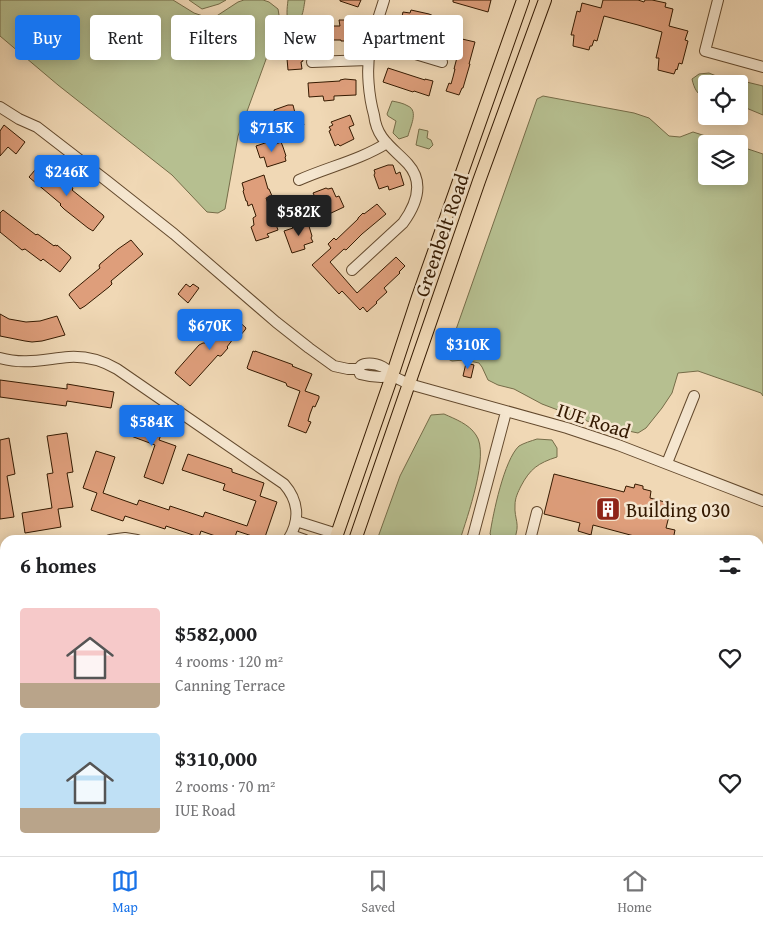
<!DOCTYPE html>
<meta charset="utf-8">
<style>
body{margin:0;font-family:"Gentium Book Plus",serif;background:#f6f6f6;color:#202124;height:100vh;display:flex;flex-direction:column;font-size:19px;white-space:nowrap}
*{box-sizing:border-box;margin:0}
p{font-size:16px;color:#757577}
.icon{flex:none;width:28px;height:28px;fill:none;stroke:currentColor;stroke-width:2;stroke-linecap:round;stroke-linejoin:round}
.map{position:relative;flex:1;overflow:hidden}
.panel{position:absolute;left:0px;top:535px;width:764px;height:321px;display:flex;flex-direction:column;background:#fff;border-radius:15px 15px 0 0;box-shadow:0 2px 12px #0003}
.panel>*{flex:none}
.guide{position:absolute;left:15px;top:15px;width:500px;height:45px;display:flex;gap:10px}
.fabs{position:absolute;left:698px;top:75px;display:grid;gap:10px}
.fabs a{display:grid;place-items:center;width:50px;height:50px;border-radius:5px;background:#fff;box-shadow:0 2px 12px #0003;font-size:25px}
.price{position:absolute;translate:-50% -42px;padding:0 11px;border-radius:5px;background:#1a73e8;color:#fff;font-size:16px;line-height:32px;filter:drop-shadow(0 1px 2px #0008)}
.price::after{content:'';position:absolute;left:50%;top:30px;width:15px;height:11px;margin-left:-8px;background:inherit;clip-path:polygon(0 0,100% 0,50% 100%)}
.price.selected{background:#222;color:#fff}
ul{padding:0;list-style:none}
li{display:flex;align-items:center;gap:15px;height:125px;padding:0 20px}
li span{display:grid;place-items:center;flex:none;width:140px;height:100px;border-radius:5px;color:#555}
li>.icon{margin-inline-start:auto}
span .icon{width:60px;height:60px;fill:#fffc;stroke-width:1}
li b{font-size:21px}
h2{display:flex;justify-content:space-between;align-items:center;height:60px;padding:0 20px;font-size:21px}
.chip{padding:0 18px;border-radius:5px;background:#fff;box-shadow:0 2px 12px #0003;font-size:18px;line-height:45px}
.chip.selected{background:#1a73e8;color:#fff}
.menu{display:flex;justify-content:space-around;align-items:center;height:70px;border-top:1px solid #e0e0e0;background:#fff;font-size:14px;color:#757577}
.menu a{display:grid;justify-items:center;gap:2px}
.menu .selected{color:#1a73e8}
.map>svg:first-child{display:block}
.green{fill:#b6bf90;stroke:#756c48}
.building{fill:#de9e7b;stroke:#341900}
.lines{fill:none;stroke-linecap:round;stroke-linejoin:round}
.minor-casing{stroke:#63492d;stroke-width:12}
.major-casing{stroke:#341900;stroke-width:14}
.minor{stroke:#f5e6cf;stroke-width:10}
.major{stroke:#f0d8b5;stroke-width:12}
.labels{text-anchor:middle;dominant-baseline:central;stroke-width:5;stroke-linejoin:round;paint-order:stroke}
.street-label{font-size:20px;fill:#341900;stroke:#f5e6cf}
.poi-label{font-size:20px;fill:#341900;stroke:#f5e6cf;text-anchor:start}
</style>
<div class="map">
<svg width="763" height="856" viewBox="0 0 763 856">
<rect width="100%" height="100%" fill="#f0d8b5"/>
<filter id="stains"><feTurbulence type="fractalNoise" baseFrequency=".004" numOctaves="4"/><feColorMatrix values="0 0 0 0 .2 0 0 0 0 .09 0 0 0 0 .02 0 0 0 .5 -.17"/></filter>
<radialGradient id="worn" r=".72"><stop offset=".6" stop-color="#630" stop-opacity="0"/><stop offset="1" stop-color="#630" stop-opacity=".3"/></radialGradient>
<!-- green -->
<path class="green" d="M0,0H173L194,13L203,16L215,17L238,2L244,0H263L269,2L278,9L280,21L238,136L225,209L218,213L207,212L172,175L58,85L0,36Z
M189,0H226L219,4L202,9Z
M288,0H305C303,11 303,24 289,24C286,16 287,9 288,0Z
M709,73L721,78H730L763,86V115L739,105V84H706V98C697,95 694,88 692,79L699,74Z
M543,96L634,113L649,118L669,136L680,137L693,132L731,144H706V176H739V146L763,154V396L761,393L698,371L678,373L672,393L662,408L646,428L638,433L595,424L542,404L514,389L498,385L488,380L482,367L479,363L464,360L452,361L446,358L537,99Z
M392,101C397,102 403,103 408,106C419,111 410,127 408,136L399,139L393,133L396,121L388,116L387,114Z
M419,129L428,131L427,138L431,140L433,145L429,149L416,145Z
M444,414C455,419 469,424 476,435C490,454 467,517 460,540H377L400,476L431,415Z
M537,439L552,440L557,448V457C538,463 530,469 521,486C518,492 515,498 515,505C514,520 521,523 514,540H495L490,534C493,514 504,460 519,446C524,443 531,441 537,439Z
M268,851H375L373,856H266Z
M710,851H752L751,856H712Z"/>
<!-- building -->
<path class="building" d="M340,0H361L358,7L340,1Z
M453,0H491L488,12L453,2Z
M603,0H638L644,2L645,0H652L666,3L665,7L673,9L669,26L688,31L685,40L688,41L682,64L679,63L677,70L676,69L674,74L658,70L659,58H656L662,32L638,25L604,16L597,41L594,40L592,46H590L589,50L573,46L574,35H571L577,11L580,12L582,3L601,8Z
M411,10L429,14L443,20L442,25L448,26L445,38L437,36L436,38L429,36V34L407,29V27L400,25L403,12L410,13Z
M339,20H349L350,25H357V39H349V41H341V40H317V26H340Z
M304,37L305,46H304V53H303V57H302L303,61L301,62L302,69L288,70L286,47H290V46H292L291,39Z
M462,39L475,42L469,64H470L463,88H462L459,95L446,91L449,83L451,84L453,77L455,69H454L455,65Z
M388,68L425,80V79L433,81L429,96L414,91L413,92L383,82Z
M345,79L356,80V95L334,96V100L324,101L323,96L309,97L308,83L340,81V80Z
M288,105H293L295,113L300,112L304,125L289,130L288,127L278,129L274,110Z
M350,115L354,125L349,127L354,139L340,146L338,144L335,146L329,131L331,130L329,127L333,125L331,122Z
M4,125L25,142L16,154L8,147L0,156V131Z
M274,140L276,144L281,142L283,147L286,156L285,157L286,161L267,167L264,157L260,158L256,146Z
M41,163L72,187L73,189L72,190L103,215L104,217L93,231L88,228L64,209L60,205L61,204L30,178L29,177Z
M388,165H393L396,174L400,172L404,185L389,190L388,186L379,189L374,175L375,173L374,170Z
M264,175L268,189H269L272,196L266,198L278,230L267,234L269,237L256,241L251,227L254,225L253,218L256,216L252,204L248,206L247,201H246L243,191L244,190L242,183Z
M326,188L328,189L332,188L336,197L339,196L344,207L329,214L327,209L320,211L313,199L315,197L313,193Z
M377,204L386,214L362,234L346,250L344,249L330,262L357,293L396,257L405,266L399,272L400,273L384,288L387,292L376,302L377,303L367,312L363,307L360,310L342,291L339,294L312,265L331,248L328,244L334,238L336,240L358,219V218L363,213L364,214Z
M3,210L36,235L37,234L39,235L54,246L55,245L57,246V245L70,256L71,258L60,272L43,259L41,261L25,249L22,250L0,232V213Z
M302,223L304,225L308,223L312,236L311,238L313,242L304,245L305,249L292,253L284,231L293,228L292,227Z
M131,240L143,254L142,255L111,281L112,284L109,287L85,306L80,309L69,295L70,293L100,268L99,266L100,264L118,249Z
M186,284L190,287L193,284L199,288L188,303L178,294Z
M0,314L9,319L26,322L40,321L57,316L65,335L42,341L32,342L25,341L0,336Z
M231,316H233L246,328L245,330L239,337L236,335L227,347L228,348L221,356H219L218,355L190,386L175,373L176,371L199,345L203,343H205Z
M253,351L255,352V351L291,364L293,365L292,366L312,374L305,391L319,396V398L315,407L313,406L310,414L308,421L311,422L306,433L288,426L300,391L287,386L286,383L248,369L247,368Z
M466,363L474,365L471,378L463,376Z
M0,380L67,389V384L114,392L111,408L67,401L66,406L0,397Z
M129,415L164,427L159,440L176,446L163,484L144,477L155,445L123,433Z
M67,433L73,472L67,473L73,507L58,509L61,527L25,533L22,513L52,508L47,474L53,473L47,436Z
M9,438L15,474L7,476L14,517L0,519V440Z
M96,451L115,457L103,493L137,505L139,500L169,510L170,506L203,517L205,512L247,526L256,501L223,490L225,484L182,470L188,454L232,469V472L264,483L260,496L277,502L264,540L237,531L234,540H227L201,531L199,537L166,526L165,529L125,516L123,521L91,510L97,493L83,488Z
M554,474L624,492L626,486L634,488L635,484L643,486V489L651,491L650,498L672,504L666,528L675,530L673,540H649L593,525L591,535L578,531L580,523L544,514Z"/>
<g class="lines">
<defs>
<path id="minor" d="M718,0L705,51L763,67
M372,41L442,62
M312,62L368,60
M0,107L19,119L37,127L107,181L174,234L276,322L309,348L334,366L348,369H359
M299,180C328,167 360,160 387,143
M352,270L403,223C416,205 425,183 408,164C400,155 389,147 382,137C377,130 375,123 374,115C369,97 366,70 370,51C372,34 379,17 384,0
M0,358C24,365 45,359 69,357C86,356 103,361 117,369L284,484C299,501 300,521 288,540
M392,376C381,378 371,377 360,374C355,360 375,363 383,367C387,369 388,372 392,375C396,379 404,381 409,384L567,428L618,445L763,501
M667,463L694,396
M296,521L337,534
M291,535L305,540
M110,540L125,538L137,540
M472,540L506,412
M530,540L537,512
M0,557L5,556
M0,628H5
M0,704L5,702
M759,760L763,755
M759,791L763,795
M13,851L14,856
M623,851L640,856
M26,856L42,851
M127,856H136
M386,856L388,851
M558,856L559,851
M670,856L674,851"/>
<path id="major" d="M335,540L392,376L418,297L523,0
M355,540L479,181L545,0
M208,851L210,856
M227,856L229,851
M246,856L247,851"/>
</defs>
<!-- minor casing -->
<use href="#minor" class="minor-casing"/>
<!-- major casing -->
<use href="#major" class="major-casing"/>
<!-- minor -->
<use href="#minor" class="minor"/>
<!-- major -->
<use href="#major" class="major"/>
</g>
<!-- icons -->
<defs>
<symbol id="building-square" viewBox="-11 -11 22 22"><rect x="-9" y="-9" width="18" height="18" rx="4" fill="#8f2418" stroke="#f5e6cf"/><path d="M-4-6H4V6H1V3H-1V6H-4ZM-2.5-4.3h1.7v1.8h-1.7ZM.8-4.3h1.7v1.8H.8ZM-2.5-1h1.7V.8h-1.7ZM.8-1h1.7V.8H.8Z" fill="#fff"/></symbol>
</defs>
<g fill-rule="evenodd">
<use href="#building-square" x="594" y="495" width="28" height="28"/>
</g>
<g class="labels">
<!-- street labels -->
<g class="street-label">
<text transform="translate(441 235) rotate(-71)">Greenbelt Road</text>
<text transform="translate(594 420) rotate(18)">IUE Road</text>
</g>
<!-- poi labels -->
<g class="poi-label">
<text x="626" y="509">Building 030</text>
</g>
</g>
<rect width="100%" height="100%" filter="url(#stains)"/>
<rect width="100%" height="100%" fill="url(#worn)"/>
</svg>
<div class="fabs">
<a><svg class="icon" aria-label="locate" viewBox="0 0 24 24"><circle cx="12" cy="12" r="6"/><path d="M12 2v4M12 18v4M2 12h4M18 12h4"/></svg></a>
<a><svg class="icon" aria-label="layers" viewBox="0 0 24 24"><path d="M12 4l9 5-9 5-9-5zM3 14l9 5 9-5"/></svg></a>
</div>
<b class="price" style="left:272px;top:153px">$715K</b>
<b class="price" style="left:67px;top:197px">$246K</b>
<b class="price selected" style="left:299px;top:237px">$582K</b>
<b class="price" style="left:210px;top:351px">$670K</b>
<b class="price" style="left:468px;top:370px">$310K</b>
<b class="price" style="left:152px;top:447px">$584K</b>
<div class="guide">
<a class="chip selected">Buy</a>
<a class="chip">Rent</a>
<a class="chip">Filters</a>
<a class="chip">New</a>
<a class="chip">Apartment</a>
</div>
<section class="panel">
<h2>6 homes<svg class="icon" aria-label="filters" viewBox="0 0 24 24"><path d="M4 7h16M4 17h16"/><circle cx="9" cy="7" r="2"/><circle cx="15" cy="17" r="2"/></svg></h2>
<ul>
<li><span style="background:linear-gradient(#f6c9c9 75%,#b9a48a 0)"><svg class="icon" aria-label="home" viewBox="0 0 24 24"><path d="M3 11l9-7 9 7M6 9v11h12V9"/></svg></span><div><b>$582,000</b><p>4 rooms · 120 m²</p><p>Canning Terrace</p></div><svg class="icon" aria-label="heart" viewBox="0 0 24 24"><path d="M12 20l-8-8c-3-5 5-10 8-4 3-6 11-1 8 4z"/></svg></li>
<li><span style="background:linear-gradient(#bfe0f5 75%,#b9a48a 0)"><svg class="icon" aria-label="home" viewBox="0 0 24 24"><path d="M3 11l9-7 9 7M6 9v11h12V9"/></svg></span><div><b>$310,000</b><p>2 rooms · 70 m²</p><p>IUE Road</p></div><svg class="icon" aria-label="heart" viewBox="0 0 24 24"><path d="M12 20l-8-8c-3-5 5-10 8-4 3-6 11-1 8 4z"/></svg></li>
</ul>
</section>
</div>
<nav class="menu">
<a class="selected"><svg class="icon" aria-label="map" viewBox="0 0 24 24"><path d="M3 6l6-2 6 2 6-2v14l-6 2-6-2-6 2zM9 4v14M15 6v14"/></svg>Map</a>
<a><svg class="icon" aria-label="saved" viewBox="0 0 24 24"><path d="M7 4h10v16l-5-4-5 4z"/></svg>Saved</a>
<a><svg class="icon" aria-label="home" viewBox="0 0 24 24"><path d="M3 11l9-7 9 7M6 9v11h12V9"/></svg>Home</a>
</nav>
